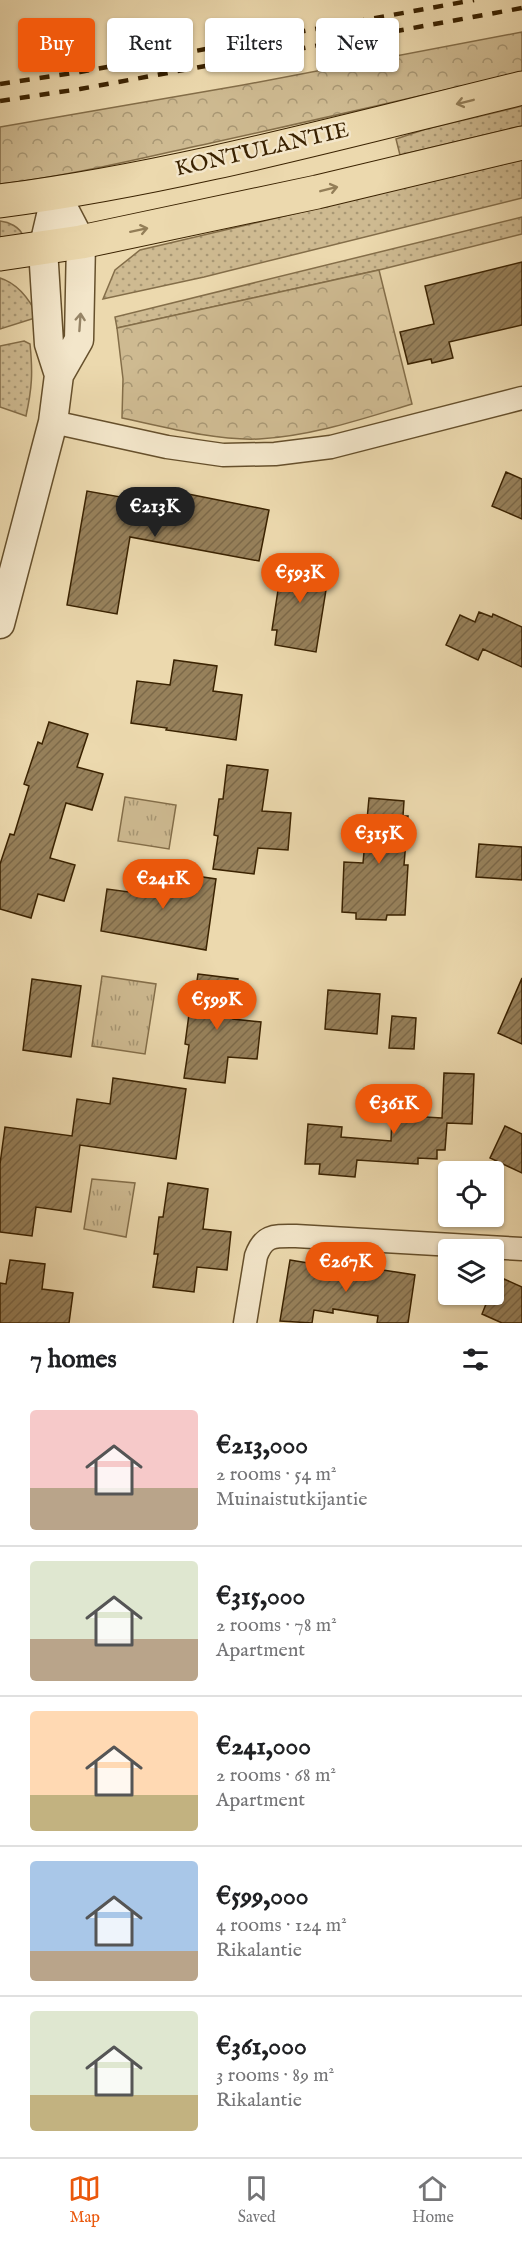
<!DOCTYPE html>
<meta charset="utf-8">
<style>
body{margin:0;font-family:"IM FELL English",serif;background:#f2f2f2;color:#202124;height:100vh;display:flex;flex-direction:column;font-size:22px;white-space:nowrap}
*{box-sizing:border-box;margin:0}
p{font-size:20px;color:#757577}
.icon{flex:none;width:33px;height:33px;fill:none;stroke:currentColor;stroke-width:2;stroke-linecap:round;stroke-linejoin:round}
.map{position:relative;height:1323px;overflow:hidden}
.sheet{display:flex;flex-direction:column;background:#fff;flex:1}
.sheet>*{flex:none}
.top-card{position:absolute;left:18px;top:18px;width:486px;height:54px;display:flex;gap:12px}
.controls{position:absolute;left:438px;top:1161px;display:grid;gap:12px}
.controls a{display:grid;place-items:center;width:66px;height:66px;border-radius:6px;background:#fff;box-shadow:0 2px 4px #0004;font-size:30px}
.price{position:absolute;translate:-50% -51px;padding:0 14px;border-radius:21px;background:#ea580c;color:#fff;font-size:20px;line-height:39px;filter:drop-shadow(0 2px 3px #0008)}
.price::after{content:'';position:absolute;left:50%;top:36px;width:18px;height:14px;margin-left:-9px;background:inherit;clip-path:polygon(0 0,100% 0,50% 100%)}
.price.selected{background:#222;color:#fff}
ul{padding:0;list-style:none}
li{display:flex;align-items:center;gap:18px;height:150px;padding:0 30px}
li+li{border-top:2px solid #e0e0e0}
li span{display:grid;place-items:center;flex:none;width:168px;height:120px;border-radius:6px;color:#555}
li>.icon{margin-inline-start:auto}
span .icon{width:72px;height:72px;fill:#fffc;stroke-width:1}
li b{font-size:26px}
h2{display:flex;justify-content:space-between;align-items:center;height:72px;padding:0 30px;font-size:26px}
.chip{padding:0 21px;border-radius:6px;background:#fff;box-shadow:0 2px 4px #0004;font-size:21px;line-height:54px}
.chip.selected{background:#ea580c;color:#fff}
.tab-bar{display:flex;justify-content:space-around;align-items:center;height:84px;border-top:2px solid #e0e0e0;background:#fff;font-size:16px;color:#757577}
.tab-bar a{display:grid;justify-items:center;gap:3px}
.tab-bar .selected{color:#ea580c}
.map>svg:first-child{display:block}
.grass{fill:url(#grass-dots);stroke:#846e49;stroke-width:1.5}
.forest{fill:url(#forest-crowns);stroke:#846e49;stroke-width:1.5}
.park{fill:url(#park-tufts);stroke:#846e49;stroke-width:1.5}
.building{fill:url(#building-hatch);stroke:#3a2201;stroke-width:1.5}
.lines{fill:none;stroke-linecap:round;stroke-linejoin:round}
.minor-casing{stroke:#66502c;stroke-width:25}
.tertiary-casing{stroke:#66502c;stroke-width:31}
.primary-casing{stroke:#3a2201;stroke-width:35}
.minor{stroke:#f3e6ca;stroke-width:22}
.tertiary{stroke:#f3e6ca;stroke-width:28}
.primary{stroke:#ecd9ae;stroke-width:33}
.rail{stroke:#3a2201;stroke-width:4.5;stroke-dasharray:10 10;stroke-linecap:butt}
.oneway{stroke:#937e58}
.oneway2{stroke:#968466}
.labels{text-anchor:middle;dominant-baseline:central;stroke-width:5;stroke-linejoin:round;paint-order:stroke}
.street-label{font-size:22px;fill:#3a2201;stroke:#f3e6ca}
</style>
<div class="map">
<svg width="522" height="1323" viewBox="0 0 522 1323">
<defs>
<pattern id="grass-dots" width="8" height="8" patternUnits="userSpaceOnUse" patternTransform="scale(1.5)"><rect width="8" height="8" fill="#ceba91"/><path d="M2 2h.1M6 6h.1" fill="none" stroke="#a89774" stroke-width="1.8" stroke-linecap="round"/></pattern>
<pattern id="forest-crowns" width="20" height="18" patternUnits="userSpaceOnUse" patternTransform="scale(1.5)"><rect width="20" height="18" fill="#ceba91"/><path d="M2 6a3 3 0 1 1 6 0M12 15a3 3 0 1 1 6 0" fill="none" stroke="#a89774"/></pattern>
<pattern id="park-tufts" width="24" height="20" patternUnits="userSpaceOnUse" patternTransform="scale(1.5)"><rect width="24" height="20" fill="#ceba91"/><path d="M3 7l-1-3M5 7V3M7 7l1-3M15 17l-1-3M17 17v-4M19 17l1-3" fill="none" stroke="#a89774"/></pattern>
<pattern id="building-hatch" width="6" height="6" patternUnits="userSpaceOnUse" patternTransform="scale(1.5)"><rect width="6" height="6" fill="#97815b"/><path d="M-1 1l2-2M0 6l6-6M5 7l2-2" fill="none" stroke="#7c6949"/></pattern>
</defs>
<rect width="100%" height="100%" fill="#ecd9ae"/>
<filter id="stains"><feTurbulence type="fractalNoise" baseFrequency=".00333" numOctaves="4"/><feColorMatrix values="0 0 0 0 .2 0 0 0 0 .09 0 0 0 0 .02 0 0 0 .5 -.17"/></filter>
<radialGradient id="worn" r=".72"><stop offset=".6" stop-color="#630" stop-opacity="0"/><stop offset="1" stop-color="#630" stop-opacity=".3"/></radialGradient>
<!-- grass -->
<path class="grass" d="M522,106V126L400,155L396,139L426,129Z
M522,160V198L204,277L103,299L115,270L140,250Z
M522,217V234L379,270L117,328L115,317Z
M0,221C9,222 20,227 23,236L0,241Z
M0,278C19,284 30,300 38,317L0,329Z
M24,341L30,344C33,373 32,388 26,416L0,407V346Z"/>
<!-- forest -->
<path class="forest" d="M522,32V72C418,97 315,120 211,143C141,158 71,176 0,184V127L243,85Z
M379,270L412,404C362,419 312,436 259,439C217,441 164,427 122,418L123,379L117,328Z"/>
<!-- park -->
<path class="park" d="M125,797L176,805L169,849L118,841Z
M102,976L156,984L145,1054L92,1046Z
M92,1179L135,1183L126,1237L84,1229Z"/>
<!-- building -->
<path class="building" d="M522,262V325L449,342L453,358L432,363L431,359L408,364L400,332L434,324L425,286Z
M506,472L522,479V519L492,506Z
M168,490L269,510L259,561L130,537L117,614L67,605L87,491L165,505Z
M283,557L330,565L316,652L275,645L277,630H272Z
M479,612L492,617L493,614L522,627V667L483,649L478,660L446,645L460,615L475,622Z
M174,660L217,666L213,691L242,695L236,740L166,730L167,728L131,723L137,681L170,685Z
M49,722L88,734L77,767L103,774L92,810L66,803L50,858L75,865L64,901L38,894L31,918L0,909V864L10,834L14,835L29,786L24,784L38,742L42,744Z
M227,765L268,770L262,811L291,813L288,850L258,848L254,874L213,869L218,836L214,835L219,799H223Z
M369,798L404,801L403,816H408L404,865H408L405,915H387L386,920L356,919V913L342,912L344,862L363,863Z
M479,844L522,847V880L476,877Z
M148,869L216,879L206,950L101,931L107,889L144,894Z
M198,974L238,979L233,1019L261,1022L257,1059L228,1057L225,1083L184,1078L189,1045L185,1044L190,1007L193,1008Z
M522,978V1044L498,1033Z
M32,979L81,986L71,1057L23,1050Z
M328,990L380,994L377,1034L325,1029Z
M392,1016L416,1018L414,1049L389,1048Z
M444,1073L474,1074L472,1124L447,1123L445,1150H437V1159L418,1158V1164L357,1160L355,1177L319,1174L320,1164H305L308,1124L342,1127L341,1137L391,1141L392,1115L442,1118Z
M113,1078L186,1089L176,1159L80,1145L71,1212L36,1207L32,1236L0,1232V1164L5,1127L72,1136L77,1099L110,1104Z
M505,1126L522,1134V1173L490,1158Z
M168,1183L208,1189L203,1229L231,1232L227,1270L197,1267L194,1292L153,1287L158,1254H154L159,1217H163Z
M10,1260L45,1264L42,1289L73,1293L69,1323H0V1283L6,1284Z
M290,1260L363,1272L364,1267L415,1275L408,1323H377L378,1316L333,1309V1313L314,1310L312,1323L280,1321Z
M504,1279L522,1287V1323H502L482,1314L490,1294H494L495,1283L501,1286Z"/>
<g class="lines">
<defs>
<path id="minor" d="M53,422L167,447L223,455L275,454L331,447L522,398
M245,1323L256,1256C264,1234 275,1236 296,1236L522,1249"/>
<path id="tertiary" d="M56,194L43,249L49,344L59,375
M0,624L53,422L59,375L79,340L81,242L56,194"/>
<path id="primary" d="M0,201C176,178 349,130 522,88
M0,254L81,242L317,192L522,143"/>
</defs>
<!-- minor casing -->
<use href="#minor" class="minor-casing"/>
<!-- tertiary casing -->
<use href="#tertiary" class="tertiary-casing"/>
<!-- primary casing -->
<use href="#primary" class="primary-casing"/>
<!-- minor -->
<use href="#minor" class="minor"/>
<!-- tertiary -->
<use href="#tertiary" class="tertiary"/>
<!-- primary -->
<use href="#primary" class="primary"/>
<!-- rail -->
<path class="rail" d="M0,84L80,72L474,0
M0,101L80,89L522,8"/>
</g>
<!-- one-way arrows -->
<defs><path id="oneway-shaft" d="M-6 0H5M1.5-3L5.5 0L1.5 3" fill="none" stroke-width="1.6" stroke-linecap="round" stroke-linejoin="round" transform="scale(1.5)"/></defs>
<g class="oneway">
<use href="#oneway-shaft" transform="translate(465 102) rotate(166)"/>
<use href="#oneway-shaft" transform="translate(329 189) rotate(-14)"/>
<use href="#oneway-shaft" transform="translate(139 230) rotate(-12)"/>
</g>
<use class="oneway2" href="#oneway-shaft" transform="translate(80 322) rotate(-86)"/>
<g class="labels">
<!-- street labels -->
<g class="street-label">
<text transform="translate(262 150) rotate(-13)">KONTULANTIE</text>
</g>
</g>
<rect width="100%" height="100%" filter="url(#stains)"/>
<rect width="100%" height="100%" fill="url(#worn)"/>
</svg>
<div class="controls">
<a><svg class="icon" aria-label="locate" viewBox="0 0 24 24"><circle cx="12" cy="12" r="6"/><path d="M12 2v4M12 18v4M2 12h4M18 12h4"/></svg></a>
<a><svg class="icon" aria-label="layers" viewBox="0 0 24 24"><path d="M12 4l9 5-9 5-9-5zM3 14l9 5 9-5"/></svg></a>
</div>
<b class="price selected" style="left:155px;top:538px">€213K</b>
<b class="price" style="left:300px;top:604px">€593K</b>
<b class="price" style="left:379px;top:865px">€315K</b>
<b class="price" style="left:163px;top:910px">€241K</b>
<b class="price" style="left:217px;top:1031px">€599K</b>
<b class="price" style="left:394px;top:1135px">€361K</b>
<b class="price" style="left:346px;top:1293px">€267K</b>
<div class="top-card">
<a class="chip selected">Buy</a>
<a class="chip">Rent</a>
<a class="chip">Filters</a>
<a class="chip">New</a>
</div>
</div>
<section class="sheet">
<h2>7 homes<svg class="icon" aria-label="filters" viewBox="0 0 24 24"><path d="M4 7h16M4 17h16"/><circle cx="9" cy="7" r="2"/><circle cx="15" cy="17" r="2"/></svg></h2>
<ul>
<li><span style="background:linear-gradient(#f6c9c9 65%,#b9a48a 0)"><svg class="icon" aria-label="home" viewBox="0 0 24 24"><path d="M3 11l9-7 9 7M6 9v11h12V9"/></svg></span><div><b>€213,000</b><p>2 rooms · 54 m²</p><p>Muinaistutkijantie</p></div></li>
<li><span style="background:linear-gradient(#dfe7d0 65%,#b9a48a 0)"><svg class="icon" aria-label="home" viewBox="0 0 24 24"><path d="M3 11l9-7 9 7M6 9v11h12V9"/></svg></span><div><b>€315,000</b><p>2 rooms · 78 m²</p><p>Apartment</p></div></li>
<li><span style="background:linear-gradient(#ffd9b3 70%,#c2b280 0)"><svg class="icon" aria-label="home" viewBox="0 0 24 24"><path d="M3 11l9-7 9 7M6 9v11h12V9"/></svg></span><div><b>€241,000</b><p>2 rooms · 68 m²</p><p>Apartment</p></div></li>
<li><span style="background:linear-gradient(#a9c7e8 75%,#b9a48a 0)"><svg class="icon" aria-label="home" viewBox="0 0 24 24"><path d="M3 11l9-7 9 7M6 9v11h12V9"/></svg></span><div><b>€599,000</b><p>4 rooms · 124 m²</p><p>Rikalantie</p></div></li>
<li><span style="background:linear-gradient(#dfe7d0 70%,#c2b280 0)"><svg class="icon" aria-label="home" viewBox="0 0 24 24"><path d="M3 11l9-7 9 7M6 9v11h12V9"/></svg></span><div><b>€361,000</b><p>3 rooms · 89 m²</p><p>Rikalantie</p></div></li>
</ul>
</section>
<nav class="tab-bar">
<a class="selected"><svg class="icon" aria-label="map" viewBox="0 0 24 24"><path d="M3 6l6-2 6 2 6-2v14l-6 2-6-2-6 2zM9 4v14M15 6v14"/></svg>Map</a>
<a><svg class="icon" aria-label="saved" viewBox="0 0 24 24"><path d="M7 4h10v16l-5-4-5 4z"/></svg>Saved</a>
<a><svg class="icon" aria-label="home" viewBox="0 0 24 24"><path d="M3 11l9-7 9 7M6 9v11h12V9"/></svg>Home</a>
</nav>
